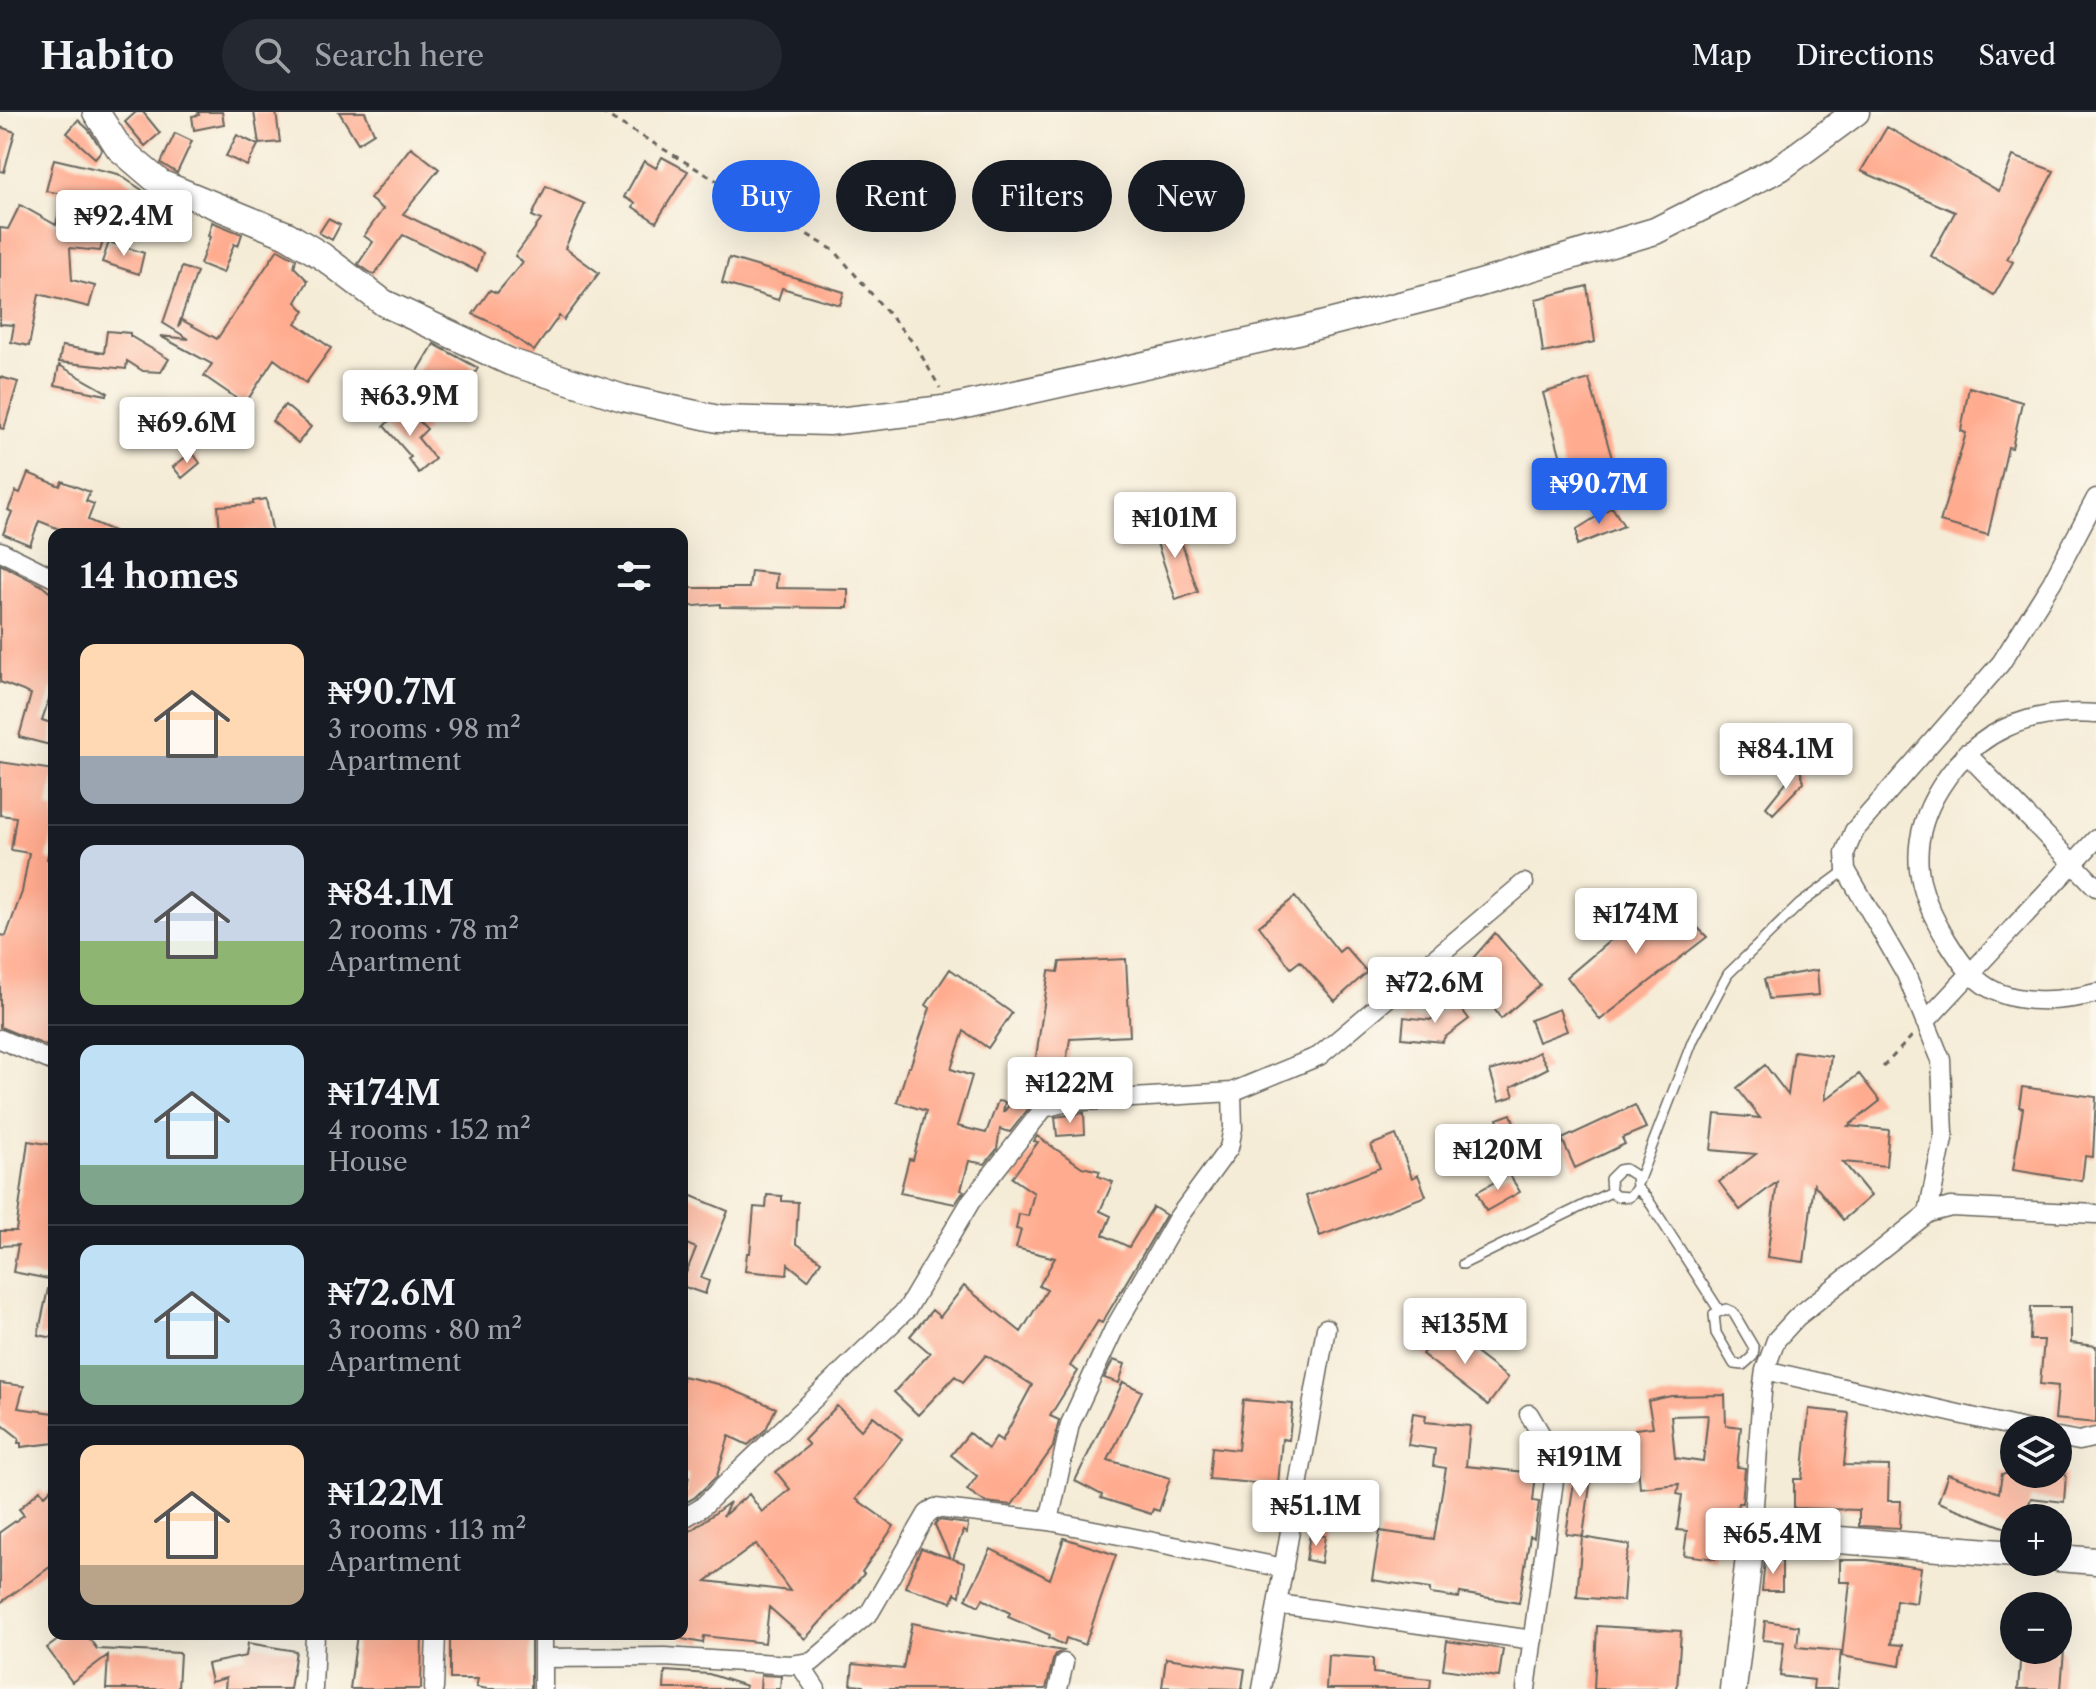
<!DOCTYPE html>
<meta charset="utf-8">
<style>
body{margin:0;font-family:"Libre Caslon Text",serif;background:#242831;color:#f1f3f6;height:100vh;display:flex;flex-direction:column;font-size:30px;white-space:nowrap}
*{box-sizing:border-box;margin:0}
p{font-size:26px;color:#9ea1a6}
.icon{flex:none;width:44px;height:44px;fill:none;stroke:currentColor;stroke-width:2;stroke-linecap:round;stroke-linejoin:round}
.map{position:relative;flex:1;overflow:hidden}
.drawer{position:absolute;left:48px;top:416px;width:640px;height:1112px;display:flex;flex-direction:column;background:#171b24;border-radius:16px;box-shadow:0 8px 32px #0002}
.drawer>*{flex:none}
.banner{position:absolute;left:712px;top:48px;width:760px;height:72px;display:flex;gap:16px}
.fabs{position:absolute;left:2000px;top:1304px;display:grid;gap:16px}
.fabs a{display:grid;place-items:center;width:72px;height:72px;border-radius:50%;background:#171b24;box-shadow:0 8px 32px #0002;font-size:40px}
.price{position:absolute;translate:-50% -68px;padding:0 18px;border-radius:8px;background:#fff;color:#222;font-size:26px;line-height:52px;filter:drop-shadow(0 2px 4px #0008)}
.price::after{content:'';position:absolute;left:50%;top:48px;width:24px;height:18px;margin-left:-12px;background:inherit;clip-path:polygon(0 0,100% 0,50% 100%)}
.price.selected{background:#2563eb;color:#fff}
ul{padding:0;list-style:none}
li{display:flex;align-items:center;gap:24px;height:200px;padding:0 32px}
li+li{border-top:2px solid #363941}
li span{display:grid;place-items:center;flex:none;width:224px;height:160px;border-radius:16px;color:#555}
li>.icon{margin-inline-start:auto}
span .icon{width:96px;height:96px;fill:#fffc;stroke-width:1}
li b{font-size:34px}
h2{display:flex;justify-content:space-between;align-items:center;height:96px;padding:0 32px;font-size:34px}
.pill{padding:0 28px;border-radius:36px;background:#171b24;box-shadow:0 8px 32px #0002;font-size:28px;line-height:72px}
.pill.selected{background:#2563eb;color:#fff}
header{display:flex;align-items:center;gap:48px;box-sizing:border-box;height:112px;padding:0 40px;background:#171b24;border-bottom:2px solid #363941}
header strong{font-size:38px}
nav{display:flex;gap:44px;margin-inline-start:auto;font-size:28px}
.search{width:560px;height:72px;background:#242831;display:flex;align-items:center;gap:20px;box-sizing:border-box;padding:0 28px;border-radius:44px;color:#9ea1a6;font-size:30px}
.map>svg:first-child{display:block}
.building{fill:#ffab8f;fill-rule:evenodd}
.lines{fill:none;stroke-linecap:round;stroke-linejoin:round}
.lane-casing{stroke:#68655d;stroke-width:12}
.street-casing{stroke:#68655d;stroke-width:21}
.secondary-casing{stroke:#68655d;stroke-width:29}
.path{stroke:#68655d;stroke-width:3;stroke-dasharray:6 6;stroke-linecap:butt}
.lane{stroke:#fff;stroke-width:9}
.street{stroke:#fff;stroke-width:18}
.secondary{stroke:#fff;stroke-width:26}
</style>
<header>
<strong>Habito</strong>
<div class="search"><svg class="icon" aria-label="search" viewBox="0 0 24 24"><circle cx="10" cy="10" r="6"/><path d="M15 15l6 6"/></svg>Search here</div>
<nav><a>Map</a><a>Directions</a><a>Saved</a></nav>
</header>
<div class="map">
<svg width="2096" height="1577" viewBox="0 0 2096 1577">
<rect width="100%" height="100%" fill="#fbf7ec"/>
<filter id="ink" filterUnits="userSpaceOnUse"><feTurbulence type="fractalNoise" baseFrequency=".0125" numOctaves="2"/><feDisplacementMap in="SourceGraphic" scale="16" xChannelSelector="R" yChannelSelector="G"/><feConvolveMatrix kernelMatrix="1 2 1 2 8 2 1 2 1" color-interpolation-filters="sRGB"/></filter>
<filter id="wash" filterUnits="userSpaceOnUse"><feTurbulence type="fractalNoise" baseFrequency=".006" numOctaves="4" result="noise"/><feDisplacementMap in="SourceGraphic" scale="32" xChannelSelector="R" yChannelSelector="G"/><feGaussianBlur stdDeviation="1.8" result="paint"/><feColorMatrix in="noise" values="0 0 0 0 0 0 0 0 0 0 0 0 0 0 0 0 0 1.4 0 .05"/><feComposite in="paint" operator="in"/></filter>
<g filter="url(#wash)">
<rect width="100%" height="100%" fill="#f5ecd7"/>
<g id="blocks">
<!-- building -->
<path class="building" d="M136,0H143L160,21L145,34L125,10Z
M198,0H222L224,12L194,18L192,4L199,3Z
M254,0H276L280,30L259,32Z
M339,0H365L374,21L358,31Z
M78,8L88,17L102,38L95,46L67,21Z
M0,15L15,20L4,60L0,59Z
M1887,15L1999,79L2013,44L2054,59L2007,147L2013,150L1994,183L1931,144L1955,100L1861,59Z
M175,21L192,29L177,61L161,51Z
M237,23L258,33L247,54L226,44Z
M411,35L439,57L403,102L483,141L477,159L403,123L374,163L358,152L373,130L364,124L383,97L370,87Z
M662,45L688,59L656,110L633,95L635,91L624,85L644,49L656,56Z
M54,47L118,62L142,78L125,104L113,96L100,139L70,136L72,168L95,174L89,195L39,182L29,234L11,230L14,213L0,212V116L8,117L20,93L56,113L63,82L46,79Z
M546,74L585,92L565,136L599,161L564,208L559,204L534,239L499,214L473,202L490,178L497,181L523,150L515,144L541,108L532,104Z
M328,107L340,113L332,128L319,121Z
M212,110L242,122L238,134L234,132L223,161L200,152L210,125L208,124Z
M109,130L144,141L139,162L102,150Z
M278,137L296,147L294,155L308,169L296,190L305,199L296,211L331,236L306,271L274,247L245,292L204,264L212,252L160,224L189,227L163,211L182,155L197,160L178,215L182,208L217,227Z
M729,146L844,180L840,193L782,176L778,188L722,171Z
M1587,174L1595,230L1543,241L1536,187Z
M107,219L130,221V224L169,247L161,260L143,259L127,249L126,257L59,250L62,234L104,241Z
M434,232L478,256L452,301L408,276Z
M59,253L108,281L107,283L55,273Z
M0,265L18,270L4,317L0,316Z
M1589,267L1614,353L1627,347L1634,378L1572,386L1543,281Z
M1969,275L2022,290L2012,336L2008,335L1988,423L1940,410L1966,321L1961,319Z
M285,293L311,315L298,331L272,309Z
M404,294L427,317L418,326L435,347L419,361L408,347L411,345L384,314Z
M192,340L200,351L182,366L173,355Z
M28,361L60,374L62,369L90,380L86,389L94,392L88,408L120,422H72L39,409L30,433L3,422L12,400L8,398L16,379L20,381Z
M266,387L273,422H259L258,419L220,421L218,394L253,392V389Z
M1612,395L1624,414L1577,433V417Z
M1174,408L1198,480L1176,488L1152,416Z
M0,452L41,473L54,484V572L42,608L54,612L50,633L19,625L31,582L0,570Z
M751,459L777,462L776,476L848,477V496L720,495V492L682,495V476H749Z
M0,650L54,658L48,696L54,697V715L47,747L54,749V907L47,934L0,915V823L6,824L22,780L29,741L11,738L16,705L0,703Z
M1799,654L1804,670L1773,702L1766,695Z
M1665,782L1707,825L1600,908L1567,865Z
M1295,785L1339,840L1345,835L1367,860L1335,889L1300,849L1291,856L1259,814Z
M1495,821L1540,873L1501,907L1466,854Z
M1126,847L1130,924L1070,927L1064,963L1034,958L1049,859L1058,860L1060,850Z
M950,857L1012,901L988,936L964,919L951,957L972,964L957,1014L986,1021L998,989L1005,990L1003,1001L1019,980L1033,991L1010,1020L1000,1017L997,1037L985,1052L969,1049L961,1078L964,1079L955,1092L900,1081L909,1047L913,1048L926,999L897,990L908,955H910L930,896L926,893Z
M1817,858L1819,883L1769,887L1764,867Z
M1456,890L1469,907L1444,926L1443,930L1402,926L1404,905L1430,908Z
M1559,897L1567,919L1538,930L1530,908Z
M1794,939L1831,944L1825,988L1859,962L1880,989L1848,1014L1889,1018L1886,1054L1843,1050L1871,1084L1843,1108L1814,1072L1804,1150L1767,1145L1777,1070L1740,1098L1719,1070L1756,1042L1711,1038L1715,1002L1760,1006L1737,976L1765,953L1788,983Z
M1539,940L1548,956L1511,975L1514,984L1499,989L1490,959L1518,951Z
M2022,975L2096,985L2093,1045L2085,1044L2082,1069L2013,1058L2023,996L2019,995Z
M1635,993L1646,1016L1622,1026L1625,1032L1575,1056L1562,1027Z
M1084,1001L1085,1022L1057,1024L1055,1005Z
M1511,1002L1516,1016L1502,1021L1497,1007Z
M1396,1023L1412,1066L1418,1063L1426,1084L1320,1124L1306,1084L1380,1056L1371,1033Z
M1037,1024L1082,1055L1100,1059L1098,1064L1113,1070L1100,1099L1111,1104L1103,1123L1129,1135L1153,1095L1166,1103L1102,1211L1098,1209L1070,1254L1078,1259L1050,1304L1059,1308L1053,1335L1012,1393L985,1390L967,1378L977,1364L951,1343L969,1321L988,1337L996,1325L1002,1329L1032,1273L986,1243L963,1270L955,1264L918,1303L894,1280L930,1241L910,1224L932,1198L940,1205L964,1174L1021,1220L1047,1178L1039,1174L1055,1146L1016,1136L1021,1118L1016,1117L1019,1102L1028,1104L1034,1081L1012,1066L1038,1030L1034,1029Z
M28,1029L54,1033V1168L13,1160L18,1133L0,1134V1119H16Z
M1509,1062L1520,1080L1486,1099L1477,1080Z
M682,1080L728,1099L701,1166L709,1169L705,1182L682,1174V1160L686,1161L696,1136L682,1130Z
M767,1083L782,1084V1089L798,1090L796,1131L821,1149L808,1168L788,1152L787,1163L745,1159L747,1141H750L754,1095L766,1096Z
M48,1177L54,1178V1226L38,1223Z
M2031,1195H2071V1231L2096,1234V1311L2055,1307L2058,1274L2040,1272L2044,1228H2030Z
M1442,1215L1508,1266L1488,1293L1422,1242Z
M1113,1248L1125,1252L1119,1271L1104,1266Z
M682,1264L718,1272L776,1296L766,1317L748,1333L729,1324L717,1364L694,1386L683,1392L689,1364L682,1362Z
M1123,1270L1142,1279L1108,1348L1170,1366L1159,1399L1153,1397L1151,1402L1101,1386L1102,1383L1075,1369Z
M0,1271L24,1274L18,1296L54,1301V1331L21,1335V1331H18L19,1326L0,1311Z
M1725,1283L1726,1313L1741,1315L1737,1355L1745,1356L1742,1391H1738L1733,1426L1718,1424L1715,1447L1684,1443L1687,1419L1677,1418L1682,1383L1677,1382L1679,1372L1640,1376L1635,1317L1653,1315L1648,1289L1671,1284ZM1708,1303L1703,1350L1675,1346L1671,1304Z
M1243,1288L1293,1292L1289,1328L1282,1327L1278,1373L1209,1367L1212,1335L1238,1338Z
M837,1294L861,1318L873,1304L902,1327L856,1387L894,1414L862,1460L864,1462L805,1527L769,1495L765,1531L704,1524L703,1531L682,1527V1425L730,1390L723,1404L749,1382L762,1400L790,1377L776,1360L809,1333L804,1328ZM756,1432L790,1479L706,1469Z
M1809,1297L1849,1301L1844,1353L1889,1354L1888,1389H1901L1900,1416L1859,1414V1398L1794,1396V1367H1802Z
M1413,1301L1426,1303L1425,1310L1470,1314L1466,1354L1536,1361L1533,1389L1539,1390L1534,1425L1530,1424L1519,1491L1460,1481L1459,1486L1430,1482V1477L1372,1468L1380,1419L1434,1427L1446,1356L1433,1354L1435,1337L1408,1333Z
M1577,1350L1593,1352L1583,1424L1566,1422Z
M1948,1362L1999,1381L2002,1362H2066L2064,1390L2031,1386L2024,1406H2014V1419L1938,1390Z
M54,1374V1452L0,1491V1420L24,1403L19,1397L40,1378L45,1383Z
M938,1408L968,1412L967,1421L963,1419L953,1447L964,1451L960,1484L955,1481L952,1490L905,1475L921,1436L950,1446L935,1413Z
M1310,1422L1325,1424L1321,1451L1306,1448Z
M1582,1425L1630,1433L1626,1448L1623,1489L1577,1485Z
M1064,1426L1116,1443L1085,1533L1066,1526L1064,1533L1049,1526L1050,1523L1008,1505L1010,1501L983,1487L979,1494L966,1487L991,1437L1050,1467Z
M1765,1448H1782V1479H1762Z
M1840,1448H1867L1921,1456L1916,1491L1896,1488L1891,1532L1903,1533L1900,1554L1842,1544L1850,1470H1840Z
M1765,1509L1799,1514L1797,1535L1841,1539L1837,1577H1813L1814,1568L1780,1564L1784,1530L1763,1528Z
M912,1511L957,1520L1063,1539L1056,1542L1053,1548L1046,1577H863V1574L851,1573L853,1552L903,1557Z
M1597,1514L1681,1519L1677,1577H1594Z
M66,1522H86L97,1537L180,1541L178,1577H106L108,1543L72,1570L47,1536Z
M357,1522H422L421,1577H350Z
M450,1522H531V1577H488L476,1575L478,1567H450Z
M1447,1529L1503,1537L1499,1565L1443,1557Z
M248,1531L296,1539L290,1577H225L226,1566L211,1570L207,1552L246,1544Z
M2021,1538H2064L2061,1577H2018Z
M1328,1543L1373,1546V1561L1431,1567L1430,1577H1326Z
M1166,1546L1245,1557L1242,1577L1162,1575Z
M665,1559L709,1562L746,1574L745,1577H664Z
M761,1563L781,1564L780,1577H760Z"/>
</g>
</g>
<g filter="url(#ink)">
<use href="#blocks" fill-opacity="0" stroke="#68655d" stroke-width="2"/>
<g class="lines">
<defs>
<path id="lane" d="M1638,1070L1693,928L1728,862L1800,792L1846,758
M1637,1076L1629,1085L1616,1084L1611,1080L1610,1067L1619,1058L1625,1057L1636,1064L1637,1076L1647,1086L1719,1198
M1463,1152L1611,1080
M1726,1197L1733,1200L1754,1236L1753,1244L1743,1253L1734,1252L1716,1221L1714,1202Z"/>
<path id="street" d="M0,439L54,466
M2096,602C2029,597 1976,618 1940,676C1925,700 1916,728 1919,757C1922,783 1934,808 1948,830C1958,846 1968,861 1983,872C2013,894 2062,890 2096,881
M1966,641L2096,775
M1925,910L2096,727
M0,927L54,950
M1928,1101L1944,1022L1941,948L1906,862L1846,758L1845,741L1854,719L2001,551L2052,470L2096,386
M1765,1258L2029,1318
M2058,1325L2079,1329L2096,1325
M682,1407L701,1396L907,1197L971,1089L1044,996L1067,990L1232,980L1319,944L1524,771
M1049,1409L1070,1312L1114,1217L1177,1107L1229,1036L1233,1016L1232,980
M1752,1421L1762,1280L1765,1258L1776,1228L1797,1205L1928,1101L1951,1095L2096,1102
M1278,1492L1533,1528
M543,1522V1577
M543,1546L665,1545L790,1553L812,1550L870,1500L927,1402L935,1396L1049,1409L1284,1456
M800,1553L816,1577
M313,1577L315,1522
M434,1577L436,1522
M1058,1577L1064,1551
M1262,1577L1326,1216
M1526,1577L1555,1361L1549,1336L1529,1302"/>
<path id="secondary" d="M96,0L119,36L160,71L287,123L322,144L384,191L510,250L623,286L718,307L829,310L952,296L1297,219L1447,181L1655,119L1780,56L1856,0
M2058,1446L2096,1449
M1733,1577L1752,1421L2014,1442"/>
</defs>
<!-- lane casing -->
<use href="#lane" class="lane-casing"/>
<!-- street casing -->
<use href="#street" class="street-casing"/>
<!-- secondary casing -->
<use href="#secondary" class="secondary-casing"/>
<!-- path -->
<path class="path" d="M601,0L835,139L916,234L940,276
M1883,955L1913,923"/>
<!-- lane -->
<use href="#lane" class="lane"/>
<!-- street -->
<use href="#street" class="street"/>
<!-- secondary -->
<use href="#secondary" class="secondary"/>
</g>
</g>
</svg>
<div class="fabs">
<a><svg class="icon" aria-label="layers" viewBox="0 0 24 24"><path d="M12 4l9 5-9 5-9-5zM3 14l9 5 9-5"/></svg></a>
<a>+</a>
<a>−</a>
</div>
<b class="price" style="left:124px;top:146px">₦92.4M</b>
<b class="price" style="left:410px;top:326px">₦63.9M</b>
<b class="price" style="left:187px;top:353px">₦69.6M</b>
<b class="price selected" style="left:1599px;top:414px">₦90.7M</b>
<b class="price" style="left:1175px;top:448px">₦101M</b>
<b class="price" style="left:1786px;top:679px">₦84.1M</b>
<b class="price" style="left:1636px;top:844px">₦174M</b>
<b class="price" style="left:1435px;top:913px">₦72.6M</b>
<b class="price" style="left:1070px;top:1013px">₦122M</b>
<b class="price" style="left:1498px;top:1080px">₦120M</b>
<b class="price" style="left:1465px;top:1254px">₦135M</b>
<b class="price" style="left:1580px;top:1387px">₦191M</b>
<b class="price" style="left:1316px;top:1436px">₦51.1M</b>
<b class="price" style="left:1773px;top:1464px">₦65.4M</b>
<div class="banner">
<a class="pill selected">Buy</a>
<a class="pill">Rent</a>
<a class="pill">Filters</a>
<a class="pill">New</a>
</div>
<section class="drawer">
<h2>14 homes<svg class="icon" aria-label="filters" viewBox="0 0 24 24"><path d="M4 7h16M4 17h16"/><circle cx="9" cy="7" r="2"/><circle cx="15" cy="17" r="2"/></svg></h2>
<ul>
<li><span style="background:linear-gradient(#ffd9b3 70%,#9aa5b1 0)"><svg class="icon" aria-label="home" viewBox="0 0 24 24"><path d="M3 11l9-7 9 7M6 9v11h12V9"/></svg></span><div><b>₦90.7M</b><p>3 rooms · 98 m²</p><p>Apartment</p></div></li>
<li><span style="background:linear-gradient(#c9d6e8 60%,#8fb573 0)"><svg class="icon" aria-label="home" viewBox="0 0 24 24"><path d="M3 11l9-7 9 7M6 9v11h12V9"/></svg></span><div><b>₦84.1M</b><p>2 rooms · 78 m²</p><p>Apartment</p></div></li>
<li><span style="background:linear-gradient(#bfe0f5 75%,#7fa58c 0)"><svg class="icon" aria-label="home" viewBox="0 0 24 24"><path d="M3 11l9-7 9 7M6 9v11h12V9"/></svg></span><div><b>₦174M</b><p>4 rooms · 152 m²</p><p>House</p></div></li>
<li><span style="background:linear-gradient(#bfe0f5 75%,#7fa58c 0)"><svg class="icon" aria-label="home" viewBox="0 0 24 24"><path d="M3 11l9-7 9 7M6 9v11h12V9"/></svg></span><div><b>₦72.6M</b><p>3 rooms · 80 m²</p><p>Apartment</p></div></li>
<li><span style="background:linear-gradient(#ffd9b3 75%,#b9a48a 0)"><svg class="icon" aria-label="home" viewBox="0 0 24 24"><path d="M3 11l9-7 9 7M6 9v11h12V9"/></svg></span><div><b>₦122M</b><p>3 rooms · 113 m²</p><p>Apartment</p></div></li>
</ul>
</section>
</div>
